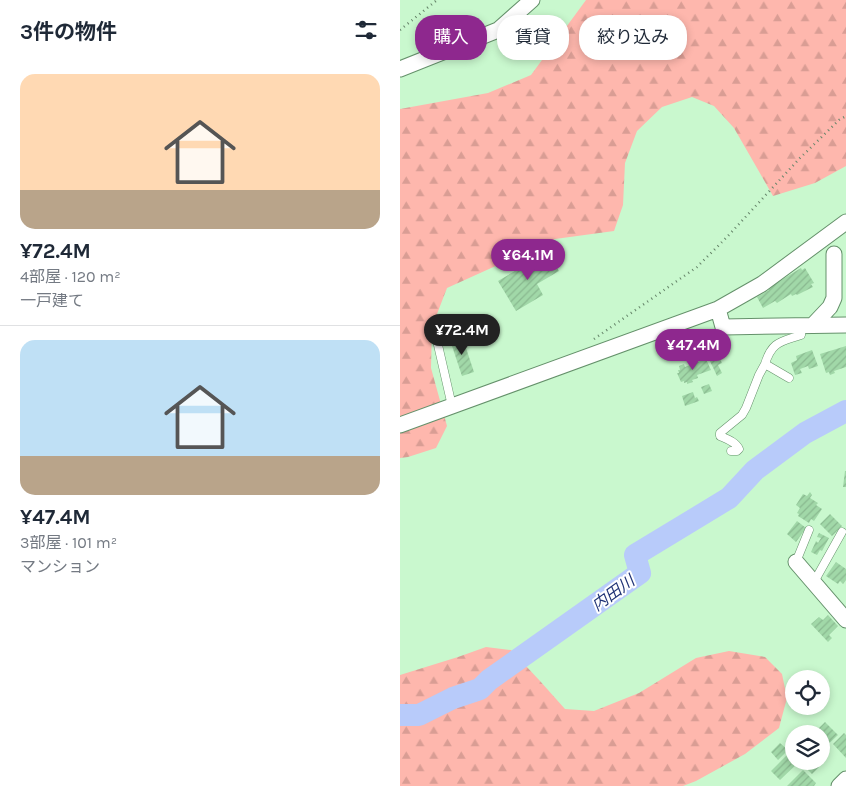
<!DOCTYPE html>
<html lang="ja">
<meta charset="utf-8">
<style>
body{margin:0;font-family:Karla,"Noto Sans JP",sans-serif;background:#f6f6f7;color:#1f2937;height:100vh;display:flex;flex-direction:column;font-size:19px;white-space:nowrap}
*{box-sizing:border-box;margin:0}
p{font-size:16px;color:#747a83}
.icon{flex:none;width:28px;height:28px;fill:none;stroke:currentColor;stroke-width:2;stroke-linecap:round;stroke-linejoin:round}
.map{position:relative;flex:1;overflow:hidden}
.panel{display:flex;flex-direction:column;background:#fff;width:400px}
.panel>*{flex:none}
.hud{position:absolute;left:15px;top:15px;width:355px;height:45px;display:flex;gap:10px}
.buttons{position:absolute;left:385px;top:670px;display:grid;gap:10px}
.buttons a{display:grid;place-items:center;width:45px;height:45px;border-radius:50%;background:#fff;box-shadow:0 2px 8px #0003;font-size:25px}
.price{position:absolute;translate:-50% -42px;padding:0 11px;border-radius:18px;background:#8e288e;color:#fff;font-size:16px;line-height:32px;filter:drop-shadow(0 1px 2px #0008)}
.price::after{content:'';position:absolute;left:50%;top:30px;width:15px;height:11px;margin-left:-8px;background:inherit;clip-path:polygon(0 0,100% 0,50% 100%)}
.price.selected{background:#222;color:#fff}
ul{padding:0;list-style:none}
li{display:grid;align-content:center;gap:10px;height:265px;padding:0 20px}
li+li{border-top:1px solid #e0e1e3}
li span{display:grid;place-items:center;height:155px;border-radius:15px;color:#555}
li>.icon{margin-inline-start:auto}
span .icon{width:90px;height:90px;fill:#fffc;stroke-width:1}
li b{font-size:21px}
h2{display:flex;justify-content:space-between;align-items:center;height:60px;padding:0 20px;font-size:21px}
.chip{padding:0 18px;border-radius:20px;background:#fff;box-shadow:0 2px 8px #0003;font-size:18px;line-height:45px}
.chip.selected{background:#8e288e;color:#fff}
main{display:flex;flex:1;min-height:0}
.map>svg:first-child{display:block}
.forest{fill:url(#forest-firs)}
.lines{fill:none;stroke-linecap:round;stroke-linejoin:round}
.river{stroke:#b8cbfa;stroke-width:22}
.building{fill:url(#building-hatch)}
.service-casing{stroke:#65916b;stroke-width:9}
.minor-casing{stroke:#65916b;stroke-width:17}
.path{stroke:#658469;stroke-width:2.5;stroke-dasharray:1 4;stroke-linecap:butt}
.service{stroke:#fff;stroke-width:8}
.minor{stroke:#fff;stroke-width:15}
.labels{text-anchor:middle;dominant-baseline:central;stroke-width:4;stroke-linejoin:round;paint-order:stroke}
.water-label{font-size:16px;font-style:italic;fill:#203376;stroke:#fff}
</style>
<main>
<section class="panel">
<h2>3件の物件<svg class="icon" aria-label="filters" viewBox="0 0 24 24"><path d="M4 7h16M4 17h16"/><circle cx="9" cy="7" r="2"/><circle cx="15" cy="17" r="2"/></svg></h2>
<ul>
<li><span style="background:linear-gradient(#ffd9b3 75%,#b9a48a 0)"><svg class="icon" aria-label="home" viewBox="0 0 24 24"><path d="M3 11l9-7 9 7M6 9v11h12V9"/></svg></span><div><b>¥72.4M</b><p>4部屋 · 120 m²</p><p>一戸建て</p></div></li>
<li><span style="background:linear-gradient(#bfe0f5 75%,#b9a48a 0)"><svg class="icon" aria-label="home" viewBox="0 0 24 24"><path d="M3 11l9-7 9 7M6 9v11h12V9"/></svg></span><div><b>¥47.4M</b><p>3部屋 · 101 m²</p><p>マンション</p></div></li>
</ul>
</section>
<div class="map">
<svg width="446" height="786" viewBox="0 0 446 786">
<defs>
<pattern id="forest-firs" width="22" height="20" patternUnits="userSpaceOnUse" patternTransform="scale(1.25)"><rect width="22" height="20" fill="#feb7ad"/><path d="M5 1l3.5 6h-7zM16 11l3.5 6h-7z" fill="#d99d94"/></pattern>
<pattern id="building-hatch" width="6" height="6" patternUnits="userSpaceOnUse" patternTransform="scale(1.25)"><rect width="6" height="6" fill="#a1d8a8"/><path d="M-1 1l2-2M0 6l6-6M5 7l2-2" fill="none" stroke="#8ab990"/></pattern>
</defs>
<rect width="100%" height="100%" fill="#c9f8ce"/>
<!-- forest -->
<path class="forest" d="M186,0H446V166L415,183L373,196L334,128L314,106L292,97L262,107L237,131L225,163L223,205L214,231L155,239L47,288L32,327L31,368L47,426L36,448L8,457L0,458V109L88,93L131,75Z
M86,647L111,650L140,681L165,709L194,711L239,693L296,658L329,651L365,657L382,674L387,698L379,728L345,754L296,781L283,786H0V675L58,657Z"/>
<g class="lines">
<!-- river -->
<path class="river" d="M0,715H19L53,698L80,689L89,680L240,573L235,555L329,498L355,470L405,433L446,411"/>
</g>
<!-- building -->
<path class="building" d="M147,252L159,271L137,284L143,295L116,311L98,281Z
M401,268L402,270L405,268L414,283L411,284L413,287L397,295L396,294L392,296L391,294L377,303L375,301L363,308L357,297L369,290L368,288Z
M62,336L74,372L62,376L50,340Z
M446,346V367L434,371L435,373L430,375L429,372L426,373L420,354Z
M412,350L418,366L409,369L408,366L400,369L402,373L395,375L391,363L397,360L396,356Z
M315,356L317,360L320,359L322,363L318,365L322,373L317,376L309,359Z
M306,359L311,370L297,375L298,378L292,380L293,382L287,384V382L284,383V381L281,382L277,373H279L278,370H280L279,366L284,364L285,367Z
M309,384L312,391L304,394L301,387Z
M293,392L295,398L297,397L299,401L285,406L282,396Z
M445,471H446V487H443Z
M410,492L412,495L410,498L418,503L416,505L422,509L414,521L411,519L409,523L398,516L399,514L397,513L400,508L396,505L403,494L407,496Z
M430,514L442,526L432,536L420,524Z
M397,521L406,528L396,542L387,534Z
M419,533L429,538L422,551L420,550L417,555L411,552L416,541L418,543L421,538L417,537Z
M436,562L446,569V580L443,584L440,581L438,584L426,576Z
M428,615L438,626L429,635L432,638L428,642L411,624L419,617L423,620Z
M425,722L438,735L423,749L421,748V734H413Z
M444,733L446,735V758L433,744Z
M380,743L388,750L378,760L371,752Z
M394,748V761H400L380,780L371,771Z
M413,761L419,767L412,774L406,768Z
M403,770L416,783L414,786H387Z"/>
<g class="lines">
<defs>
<path id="service" d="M38,345L52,406
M389,378L365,364C372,341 381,342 401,335L402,325
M331,451H337L339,449C336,442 327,439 320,436V433L342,415L346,408L359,375L365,364
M396,562L409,530
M414,582L442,532"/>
<path id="minor" d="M0,69L98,30L132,0
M318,309L323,327L446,325
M413,325L430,307L434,298V254
M0,425L318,309L362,284L446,222
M396,562L446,620
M439,786L446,779"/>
</defs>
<!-- service casing -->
<use href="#service" class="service-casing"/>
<!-- minor casing -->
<use href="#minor" class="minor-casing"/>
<!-- path -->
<path class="path" d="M0,30L37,0
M194,339L297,267L327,237L400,158L439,120L446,116"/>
<!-- service -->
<use href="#service" class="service"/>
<!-- minor -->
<use href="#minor" class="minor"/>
</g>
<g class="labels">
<!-- water labels -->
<g class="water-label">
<text transform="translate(213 593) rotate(-36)">内田川</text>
</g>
</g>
</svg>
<div class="buttons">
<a><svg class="icon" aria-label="locate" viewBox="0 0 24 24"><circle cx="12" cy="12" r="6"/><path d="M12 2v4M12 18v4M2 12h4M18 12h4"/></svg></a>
<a><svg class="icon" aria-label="layers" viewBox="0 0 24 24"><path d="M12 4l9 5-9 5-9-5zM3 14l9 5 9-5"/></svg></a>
</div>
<b class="price" style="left:128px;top:281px">¥64.1M</b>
<b class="price selected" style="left:62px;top:356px">¥72.4M</b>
<b class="price" style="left:293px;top:371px">¥47.4M</b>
<div class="hud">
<a class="chip selected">購入</a>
<a class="chip">賃貸</a>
<a class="chip">絞り込み</a>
</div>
</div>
</main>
